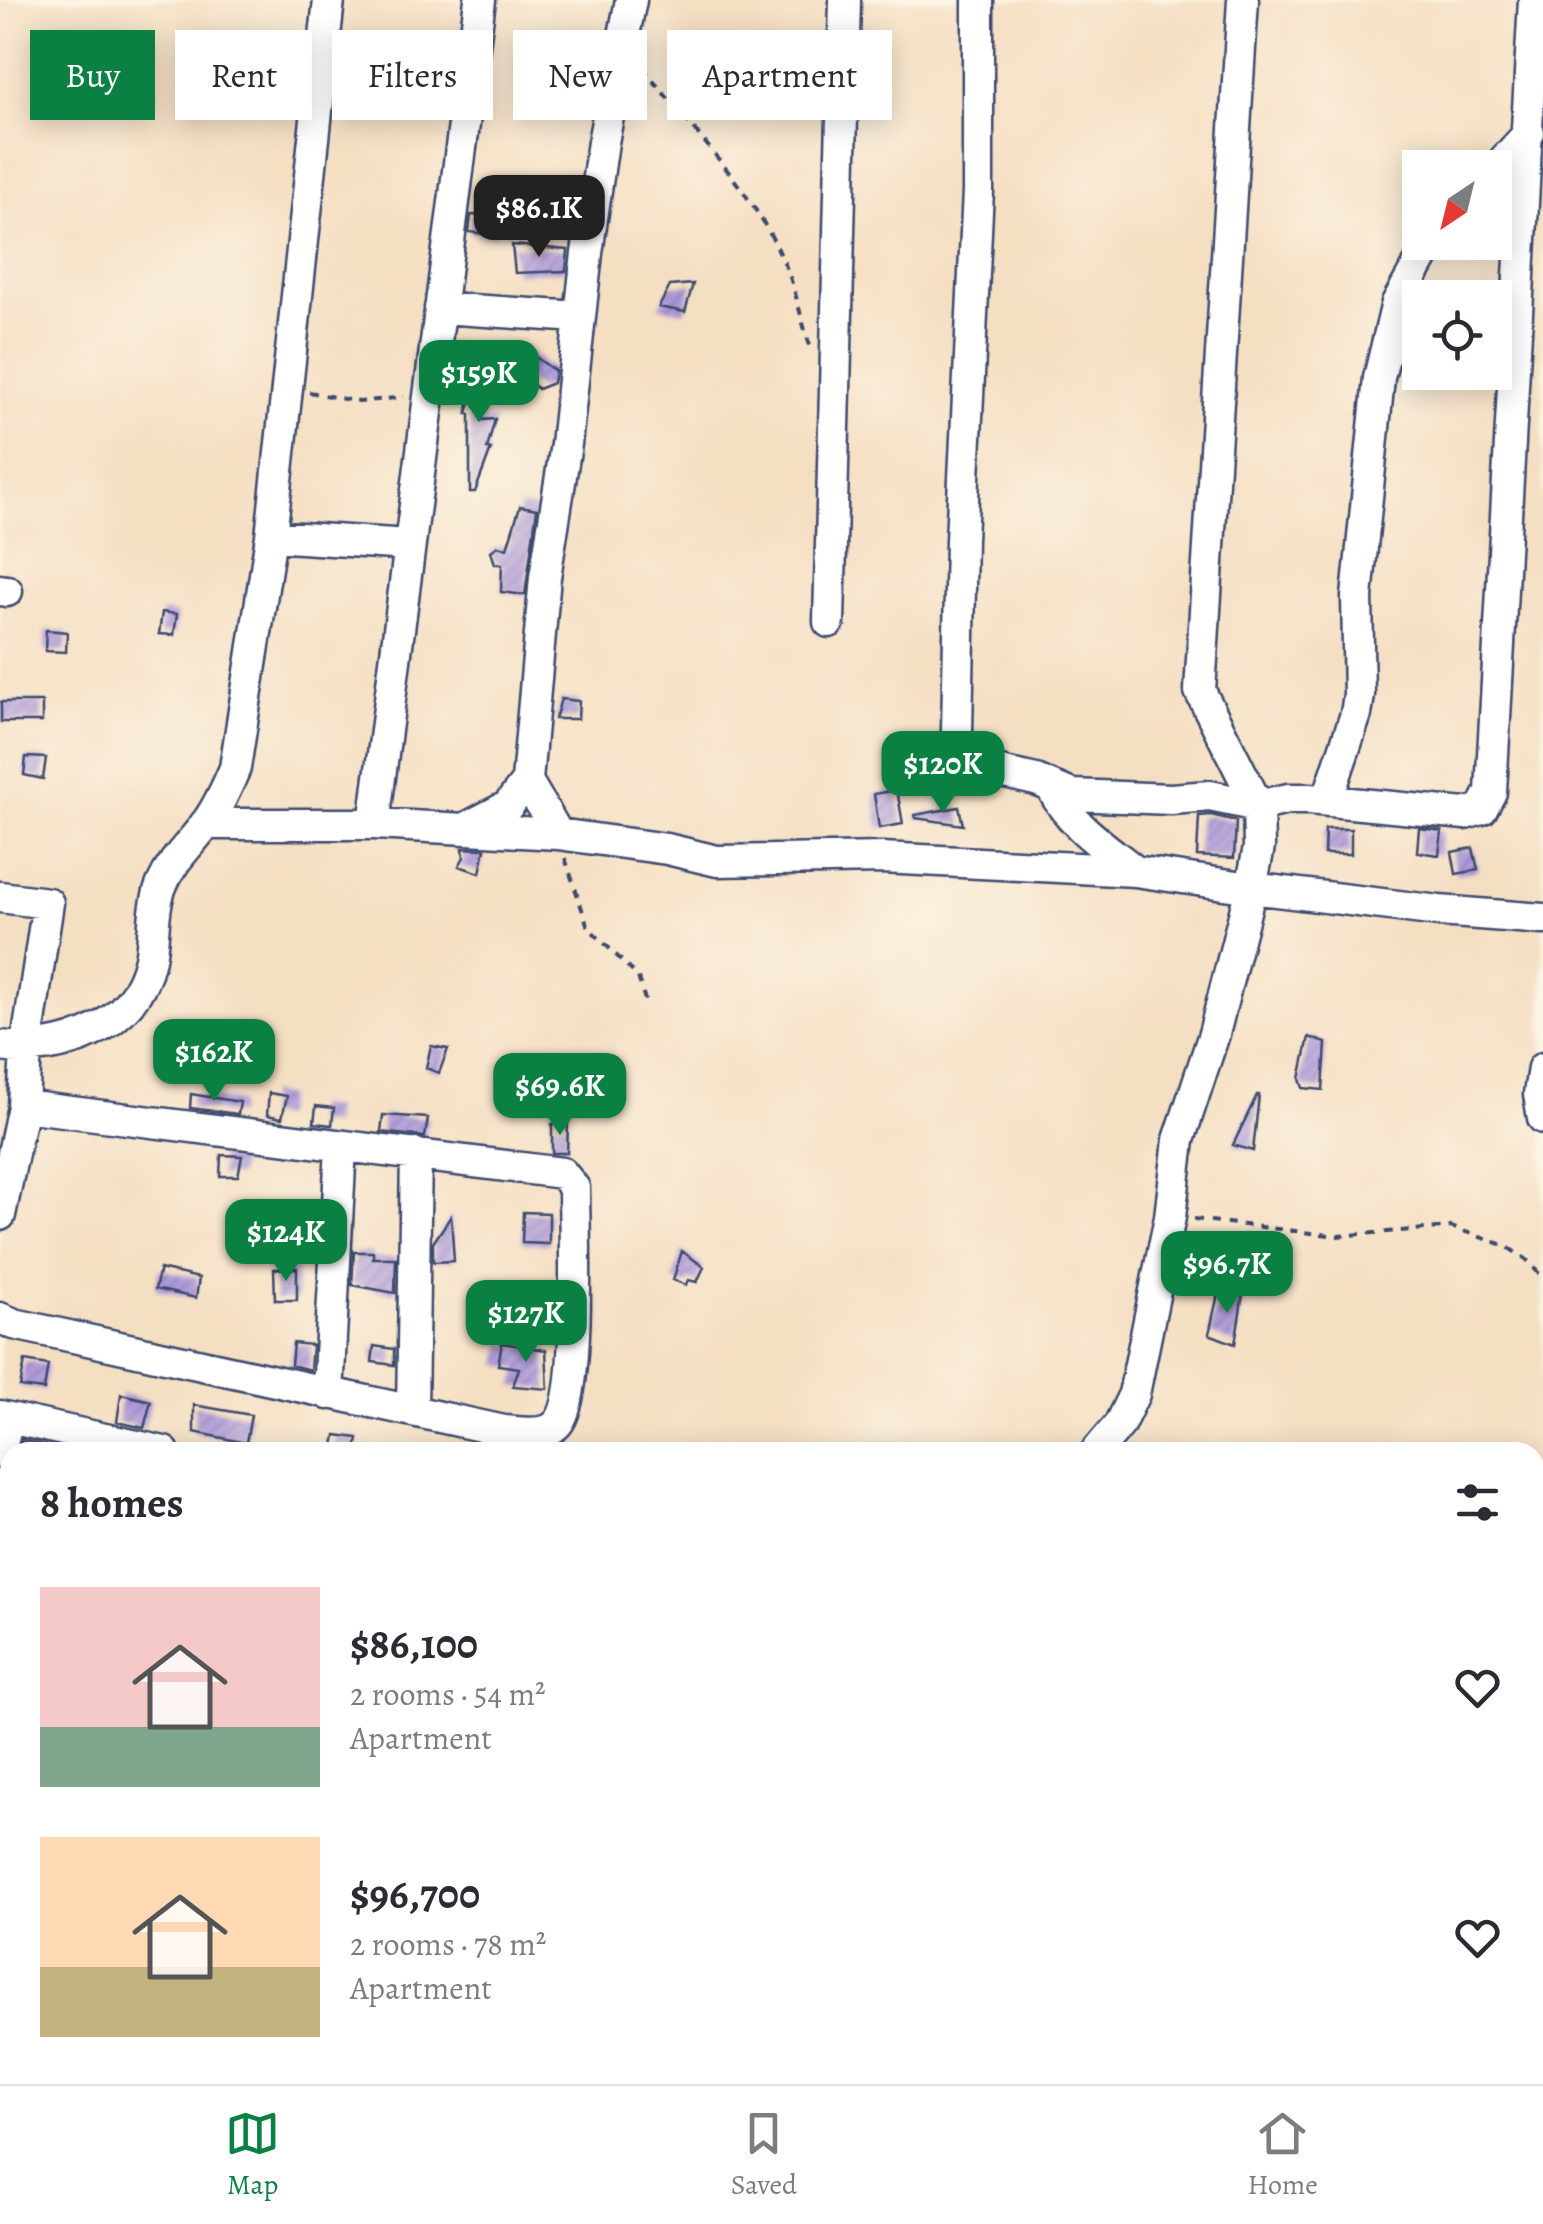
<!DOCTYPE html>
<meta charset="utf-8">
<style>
body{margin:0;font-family:Alegreya,serif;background:#f7f7f7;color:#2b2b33;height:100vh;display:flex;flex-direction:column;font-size:38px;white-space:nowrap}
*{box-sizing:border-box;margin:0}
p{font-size:32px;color:#7c7c81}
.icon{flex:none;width:55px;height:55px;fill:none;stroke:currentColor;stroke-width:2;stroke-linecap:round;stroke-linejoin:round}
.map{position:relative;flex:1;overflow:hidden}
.panel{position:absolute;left:0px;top:1442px;width:1545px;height:642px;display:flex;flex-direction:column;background:#fff;border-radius:30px 30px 0 0;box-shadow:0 5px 25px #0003}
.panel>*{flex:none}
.top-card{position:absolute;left:30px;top:30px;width:1000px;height:90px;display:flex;gap:20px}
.needle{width:65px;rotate:215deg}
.controls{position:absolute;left:1402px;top:150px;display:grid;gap:20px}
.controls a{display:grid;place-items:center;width:110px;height:110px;border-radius:0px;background:#fff;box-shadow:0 5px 25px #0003;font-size:50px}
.price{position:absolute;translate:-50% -85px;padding:0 22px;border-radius:20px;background:#0b8043;color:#fff;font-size:32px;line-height:65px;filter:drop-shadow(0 2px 5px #0008)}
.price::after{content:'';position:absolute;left:50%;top:60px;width:30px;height:22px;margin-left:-15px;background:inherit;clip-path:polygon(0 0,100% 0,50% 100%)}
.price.current{background:#222;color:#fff}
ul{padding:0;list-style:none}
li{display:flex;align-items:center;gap:30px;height:250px;padding:0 40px}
li span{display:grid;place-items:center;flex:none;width:280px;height:200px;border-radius:0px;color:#555}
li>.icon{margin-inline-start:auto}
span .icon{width:120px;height:120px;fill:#fffc;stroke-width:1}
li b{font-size:42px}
h2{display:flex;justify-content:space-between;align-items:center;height:120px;padding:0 40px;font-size:42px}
.chip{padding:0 35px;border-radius:0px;background:#fff;box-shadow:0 5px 25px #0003;font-size:35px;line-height:90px}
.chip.current{background:#0b8043;color:#fff}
.dock{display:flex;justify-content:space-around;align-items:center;height:140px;border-top:2px solid #e1e1e2;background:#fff;font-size:28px;color:#7c7c81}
.dock a{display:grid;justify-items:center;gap:5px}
.dock .current{color:#0b8043}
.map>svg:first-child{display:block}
.building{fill:url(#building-hatch)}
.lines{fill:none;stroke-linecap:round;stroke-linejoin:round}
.minor-casing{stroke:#3c496d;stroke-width:35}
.path{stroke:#3c496d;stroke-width:4;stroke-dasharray:8 8;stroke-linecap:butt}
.minor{stroke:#fff;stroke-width:30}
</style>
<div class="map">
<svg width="1543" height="2084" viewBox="0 0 1543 2084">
<defs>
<pattern id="building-hatch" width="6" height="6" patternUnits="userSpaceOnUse" patternTransform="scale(2.5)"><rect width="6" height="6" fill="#ad99da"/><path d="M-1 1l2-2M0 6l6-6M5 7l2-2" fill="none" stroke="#8c7db4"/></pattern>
</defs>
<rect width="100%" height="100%" fill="#fcf5e5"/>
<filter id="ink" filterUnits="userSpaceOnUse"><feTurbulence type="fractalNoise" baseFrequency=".01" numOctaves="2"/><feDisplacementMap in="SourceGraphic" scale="20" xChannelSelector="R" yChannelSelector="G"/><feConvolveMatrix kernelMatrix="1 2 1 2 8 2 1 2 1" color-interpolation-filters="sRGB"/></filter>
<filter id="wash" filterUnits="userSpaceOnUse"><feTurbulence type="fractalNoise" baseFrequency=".0048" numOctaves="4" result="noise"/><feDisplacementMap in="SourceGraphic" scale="40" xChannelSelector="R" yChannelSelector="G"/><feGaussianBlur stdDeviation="2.25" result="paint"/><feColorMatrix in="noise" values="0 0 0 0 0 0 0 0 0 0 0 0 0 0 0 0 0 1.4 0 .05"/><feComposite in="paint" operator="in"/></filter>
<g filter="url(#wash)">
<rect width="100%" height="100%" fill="#f5dfc3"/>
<g id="blocks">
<!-- building -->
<path class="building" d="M471,215L503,217L494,235L469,232Z
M512,245L568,250L566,271L515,273Z
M693,284L685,312L659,307L670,286Z
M527,351L555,371L553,383L538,389L515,368Z
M478,364L491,367L492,378L482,420L495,419L487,449H491L475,492H470V414H467Z
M520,506L537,509L525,595L501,592L502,564H495L491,551L498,546L507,548Z
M162,612L177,614L174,635L159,634Z
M46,630L67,632L66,652L45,651Z
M561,699L579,701L578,719H555Z
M1,702H42V722H1Z
M26,757L46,758L43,779L24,775Z
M897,790L903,824L879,828L874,794Z
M959,807L963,825L915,818V815Z
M1211,815L1236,821L1234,858L1197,856L1199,816Z
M1419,828L1442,831L1439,855L1417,852Z
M1325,829H1351V854H1324Z
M463,848L485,849L480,873L459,866L464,857Z
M1473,848L1478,870L1456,874L1452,852Z
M1309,1037L1326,1043L1323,1090L1303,1088L1300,1079Z
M431,1046L448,1049L439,1073L426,1068Z
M269,1093L287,1096L282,1118L267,1115Z
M191,1094L240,1102L238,1114L190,1108Z
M1257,1095H1259L1253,1151L1233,1145Z
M316,1106L334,1108L332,1125L314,1123Z
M383,1115L428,1118L425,1137L381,1132Z
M552,1124H568L567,1153H552Z
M221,1155L242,1156L238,1176H220Z
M523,1212L549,1213V1244L522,1243Z
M451,1216L454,1261L433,1262V1243Z
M682,1251L704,1267L697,1282L688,1280L686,1285L673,1280Z
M354,1252H373V1258H396L395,1293L352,1285Z
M297,1268V1300H275L274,1269Z
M160,1269L199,1278L196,1298L155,1289Z
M1219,1290L1243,1293L1235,1344L1209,1334Z
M293,1343L312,1345L310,1370L291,1365Z
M502,1343L546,1350L548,1389L513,1386L519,1368L498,1365Z
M374,1346L394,1349V1365L372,1362Z
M25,1361L48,1365L44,1390L20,1387Z
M121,1394L151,1401L144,1428L117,1422Z
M194,1405L251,1415L246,1443L194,1432Z
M336,1435L358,1438L356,1452H333Z
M22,1440L65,1450V1452H19Z"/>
</g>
</g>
<g filter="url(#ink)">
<use href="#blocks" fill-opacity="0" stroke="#3c496d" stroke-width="2.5"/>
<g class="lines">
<defs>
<path id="minor" d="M978,0V191L961,540L957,731L961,754L978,767L1036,780L1072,795L1171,799L1210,796L1258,806L1288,799H1309L1465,814L1482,809L1491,792L1534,0
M1495,170L1529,133
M440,308L580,317
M271,536L409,545
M0,590L7,591
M829,622L845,0
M1052,788C1069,824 1105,847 1135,871
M1327,801L1356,714L1359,695L1357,597L1379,378L1397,303L1431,242
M205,824H374L558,834L667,849L717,861L882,858L1135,871L1251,888L1259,847L1258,806L1200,691L1243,0
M374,824L480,0
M468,827L508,806L527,781
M558,834L527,781L545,577L566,444L587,253L603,142L631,0
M0,897L48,903L26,1049L23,1106L0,1215
M0,1046C62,1054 135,1028 150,959C155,934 152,907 162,884C173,859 192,843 207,822C219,805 227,787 235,768L271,536L329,0
M1543,1068L1539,1094L1543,1118
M0,1318L14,1324L504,1431C520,1432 544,1437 556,1425C582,1402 574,1229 574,1188L562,1173L23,1106
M328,1394L341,1146
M412,1411L416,1154
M0,1416L164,1452
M1096,1452L1119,1425L1134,1394L1170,1217L1179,1140L1214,1034L1251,888L1439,911L1543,919
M0,1453L8,1419
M0,1516L10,1519
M0,1627L10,1629
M1535,1661L1543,1664
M0,1734L10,1736
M0,1849L10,1851
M1108,2075L1158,2084
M12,2084L15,2075
M832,2084L833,2075
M999,2084L1001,2075"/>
</defs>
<!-- minor casing -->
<use href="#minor" class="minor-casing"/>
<!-- path -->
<path class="path" d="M643,68C693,131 755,192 786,267C797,293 801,322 811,348
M309,392L359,402L404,397
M565,858L588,927L638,977L647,1007
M1194,1219L1337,1236L1451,1227L1504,1245L1526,1259L1543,1278
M1535,1535L1543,1534"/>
<!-- minor -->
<use href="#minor" class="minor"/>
</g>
</g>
</svg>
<div class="controls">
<a><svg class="needle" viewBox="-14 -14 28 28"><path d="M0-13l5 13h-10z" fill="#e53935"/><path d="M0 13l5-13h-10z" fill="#7c7c81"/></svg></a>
<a><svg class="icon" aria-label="locate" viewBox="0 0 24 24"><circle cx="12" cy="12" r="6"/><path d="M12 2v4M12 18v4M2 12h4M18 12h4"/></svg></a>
</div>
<b class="price current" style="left:539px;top:260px">$86.1K</b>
<b class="price" style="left:479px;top:425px">$159K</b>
<b class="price" style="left:943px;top:816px">$120K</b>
<b class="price" style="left:214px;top:1104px">$162K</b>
<b class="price" style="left:560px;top:1138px">$69.6K</b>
<b class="price" style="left:286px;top:1284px">$124K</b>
<b class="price" style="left:1227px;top:1316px">$96.7K</b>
<b class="price" style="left:526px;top:1365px">$127K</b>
<div class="top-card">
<a class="chip current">Buy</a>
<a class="chip">Rent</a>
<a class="chip">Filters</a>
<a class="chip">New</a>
<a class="chip">Apartment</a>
</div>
<section class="panel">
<h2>8 homes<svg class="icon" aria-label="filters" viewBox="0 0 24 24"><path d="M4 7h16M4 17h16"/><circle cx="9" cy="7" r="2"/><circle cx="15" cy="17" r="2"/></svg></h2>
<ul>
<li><span style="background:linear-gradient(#f6c9c9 70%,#7fa58c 0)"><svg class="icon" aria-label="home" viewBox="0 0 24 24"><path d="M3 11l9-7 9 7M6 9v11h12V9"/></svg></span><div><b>$86,100</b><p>2 rooms · 54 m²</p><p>Apartment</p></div><svg class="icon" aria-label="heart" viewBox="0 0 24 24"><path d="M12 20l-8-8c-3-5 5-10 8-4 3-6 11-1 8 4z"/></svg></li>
<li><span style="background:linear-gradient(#ffd9b3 65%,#c2b280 0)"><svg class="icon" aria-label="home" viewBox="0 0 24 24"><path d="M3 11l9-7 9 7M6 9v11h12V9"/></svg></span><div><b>$96,700</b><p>2 rooms · 78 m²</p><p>Apartment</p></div><svg class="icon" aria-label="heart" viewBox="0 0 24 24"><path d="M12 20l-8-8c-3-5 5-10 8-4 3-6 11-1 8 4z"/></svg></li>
</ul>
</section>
</div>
<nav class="dock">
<a class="current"><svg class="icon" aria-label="map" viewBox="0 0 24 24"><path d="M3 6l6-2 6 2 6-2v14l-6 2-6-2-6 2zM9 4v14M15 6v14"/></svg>Map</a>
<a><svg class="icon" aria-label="saved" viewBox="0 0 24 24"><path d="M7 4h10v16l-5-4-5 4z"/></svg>Saved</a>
<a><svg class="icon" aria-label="home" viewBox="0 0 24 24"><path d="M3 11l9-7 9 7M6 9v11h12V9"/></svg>Home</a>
</nav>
